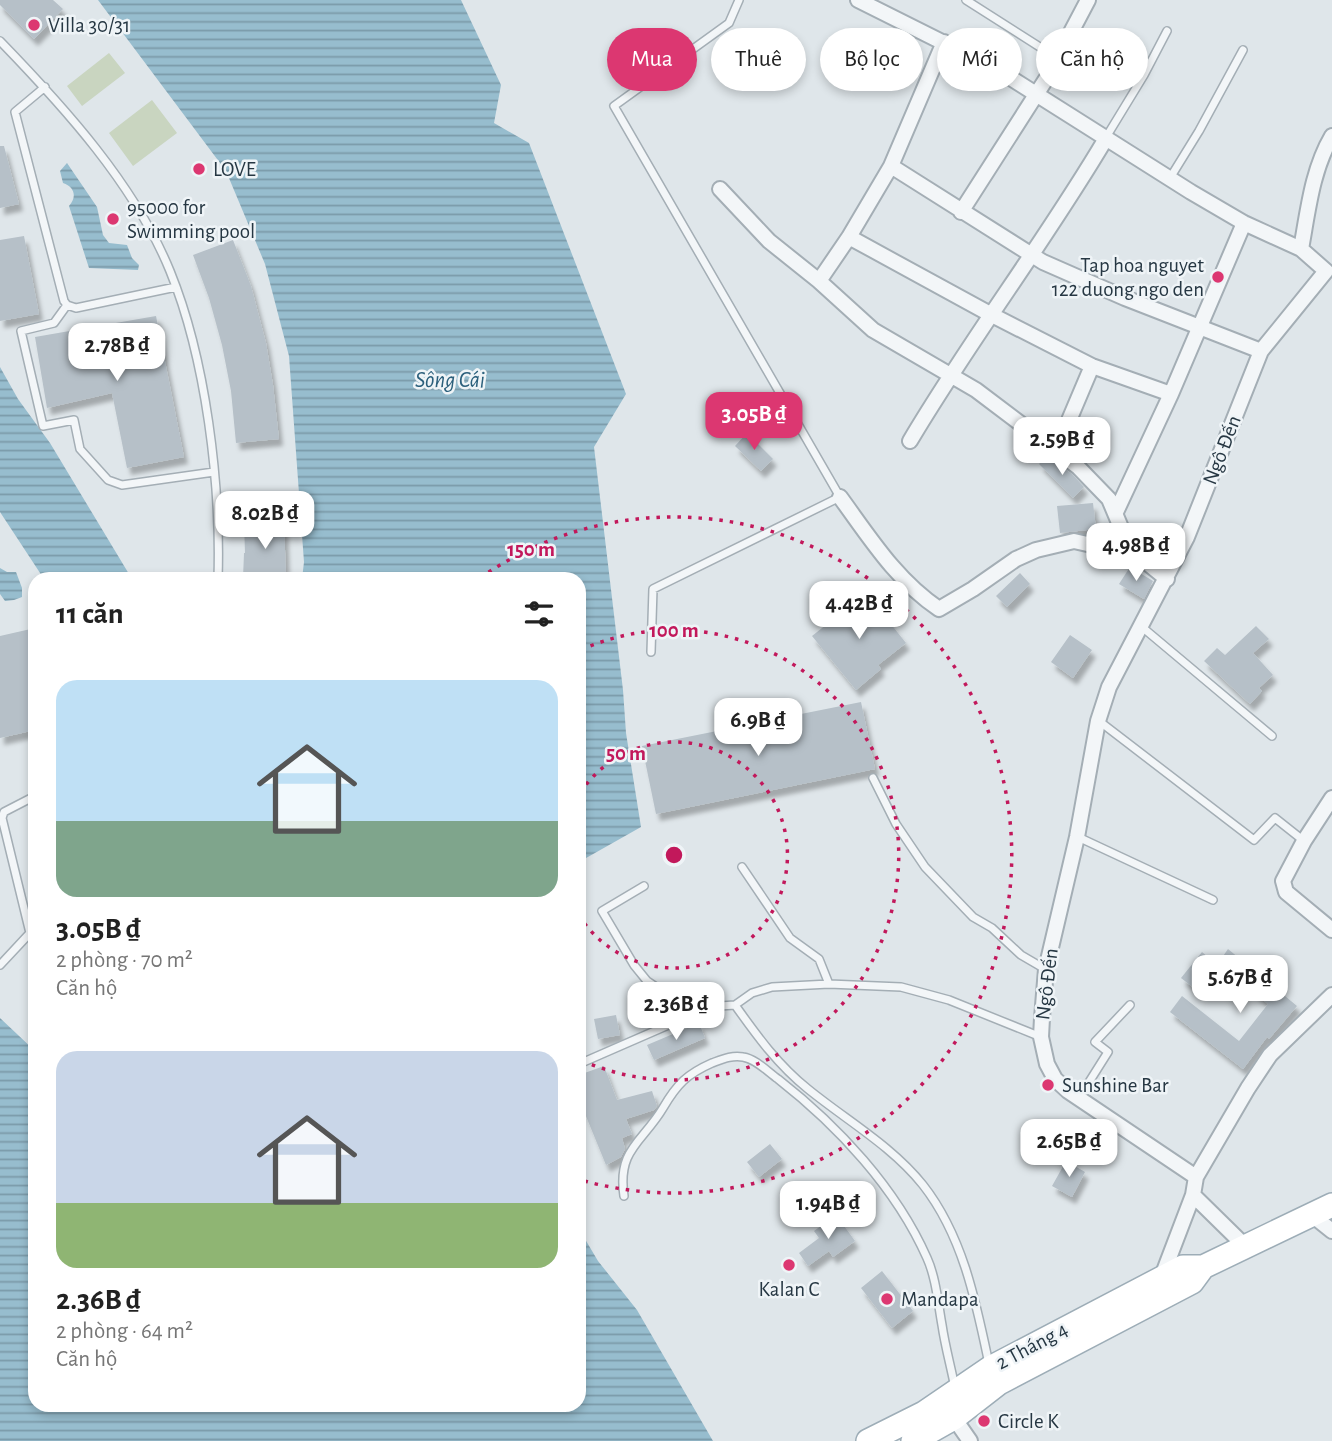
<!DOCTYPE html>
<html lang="vi">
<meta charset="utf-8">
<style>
body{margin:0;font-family:"Alegreya Sans",sans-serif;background:#f6f6f6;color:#222;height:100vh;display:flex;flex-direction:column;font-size:26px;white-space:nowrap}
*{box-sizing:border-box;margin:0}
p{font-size:23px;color:#767676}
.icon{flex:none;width:38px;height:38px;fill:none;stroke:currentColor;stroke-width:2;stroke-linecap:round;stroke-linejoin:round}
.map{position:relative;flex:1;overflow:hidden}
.sheet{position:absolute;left:28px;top:572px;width:558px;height:840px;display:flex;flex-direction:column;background:#fff;border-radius:21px;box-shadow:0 4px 10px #0003}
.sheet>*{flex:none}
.top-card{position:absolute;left:607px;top:28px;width:620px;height:63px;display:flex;gap:14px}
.price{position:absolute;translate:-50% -60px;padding:0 16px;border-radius:14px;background:#fff;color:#222;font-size:23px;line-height:46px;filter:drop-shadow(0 2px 4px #0008)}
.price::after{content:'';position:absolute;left:50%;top:42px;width:21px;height:16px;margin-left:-10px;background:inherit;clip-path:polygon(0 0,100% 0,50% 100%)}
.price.active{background:#dc3771;color:#fff}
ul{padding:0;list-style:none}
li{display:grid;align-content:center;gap:14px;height:371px;padding:0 28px}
li span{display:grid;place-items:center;height:217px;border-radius:21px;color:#555}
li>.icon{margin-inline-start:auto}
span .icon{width:126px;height:126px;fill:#fffc;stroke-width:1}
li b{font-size:30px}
h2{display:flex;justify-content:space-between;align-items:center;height:84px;padding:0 28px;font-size:30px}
.tag{padding:0 24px;border-radius:32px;background:#fff;box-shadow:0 4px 10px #0003;font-size:24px;line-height:63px}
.tag.active{background:#dc3771;color:#fff}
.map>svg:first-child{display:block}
.garden{fill:#c9d5c0}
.water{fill:url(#water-rules)}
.building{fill:#b6c0c8;filter:url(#shadow)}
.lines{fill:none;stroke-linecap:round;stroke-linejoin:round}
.lane-casing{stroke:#a4aeb5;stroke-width:10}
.street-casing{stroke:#a4aeb5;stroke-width:18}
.primary-casing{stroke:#9dadb7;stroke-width:26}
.lane{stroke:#f3f6f8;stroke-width:7}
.street{stroke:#f3f6f8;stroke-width:14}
.primary{stroke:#fff;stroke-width:23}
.ring{fill:none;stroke:#c2185b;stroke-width:3.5;stroke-dasharray:3.5 7}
.poi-dot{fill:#dc3771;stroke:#eff4f7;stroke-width:2.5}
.labels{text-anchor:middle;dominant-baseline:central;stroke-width:5;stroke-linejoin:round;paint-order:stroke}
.poi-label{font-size:21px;fill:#263743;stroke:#eff4f7;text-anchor:start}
.street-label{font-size:21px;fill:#263743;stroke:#eff4f7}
.water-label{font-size:23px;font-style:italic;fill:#2c607c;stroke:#eff4f7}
.centre{fill:#c2185b;stroke:#eff4f7;stroke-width:3.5}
.ring-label{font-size:21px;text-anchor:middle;font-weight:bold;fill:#c2185b;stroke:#eff4f7;stroke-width:5;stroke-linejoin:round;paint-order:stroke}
</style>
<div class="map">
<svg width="1332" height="1441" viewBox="0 0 1332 1441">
<defs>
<pattern id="water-rules" width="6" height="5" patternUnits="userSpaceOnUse" patternTransform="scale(1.75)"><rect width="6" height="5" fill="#97bdce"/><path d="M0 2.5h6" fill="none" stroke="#7b9aa9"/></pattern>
<filter id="shadow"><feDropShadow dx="4" dy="7" stdDeviation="2" flood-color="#0004"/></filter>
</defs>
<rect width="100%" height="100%" fill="#dfe6ea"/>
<!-- garden -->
<path class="garden" d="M109,53L125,73L82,106L67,86Z
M152,100L177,133L133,166L109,133Z"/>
<!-- water -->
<path class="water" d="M98,0H461L501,85L494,123L529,143L626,394L594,447L623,690L626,733L641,827L579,862V579H302L304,562L289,356L265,264L226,171Z
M67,163L97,207L103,235L109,243L127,245L132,258L139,265L138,270L89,268L69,206C77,197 75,187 63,183L60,171Z
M0,367L18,399L50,443L132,579H44L0,512Z
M0,568L7,572H16L22,588V597L14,600L5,601L0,594Z
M0,1018L35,1051V1405H579V1229L598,1261L637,1310L713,1441H0Z"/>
<!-- building -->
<path class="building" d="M0,0H53L63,9L34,39L0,5Z
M0,146H4L19,204L0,208Z
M24,236L39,314L0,321V240Z
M233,240L251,286L266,343L273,385L279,439L236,443L231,391L222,345L209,298L193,255Z
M156,316L184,457L127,468L112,393L47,408L35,337Z
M747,433L773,459L761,471L735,446Z
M1047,456L1072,474L1084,487L1073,498L1039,464Z
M1093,503L1096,529L1060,533L1057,506Z
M284,521L286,579H243L244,553H245L244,523Z
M1130,567L1153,581L1144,599L1119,584Z
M1020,573L1030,584L1007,607L996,596Z
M866,593L906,643L878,665L881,669L856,690L812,636Z
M1256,626L1269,639L1253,653L1273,675L1259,688L1262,691L1250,704L1204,661L1217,648L1225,655Z
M35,628V730L0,738V636Z
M1070,635L1092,650L1073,678L1051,662Z
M861,702L875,769L656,814L642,746Z
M1228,949L1297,1006L1269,1039L1267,1037L1243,1069L1170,1012L1182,996L1239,1041L1268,1004L1219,962Z
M1202,952L1215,963L1194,988L1181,978Z
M616,1015L620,1035L598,1039L594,1019Z
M699,1023L705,1038L654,1060L647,1045Z
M604,1066L617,1100L652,1091L657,1106L654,1110L626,1119L632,1134L622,1138L625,1149L621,1157L606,1165L579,1099V1075Z
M770,1144L782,1159L759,1177L747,1162Z
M1066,1161L1085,1172L1072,1197L1052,1186Z
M836,1215L855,1241L833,1257L829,1251L808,1266L799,1253L819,1238L814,1231Z
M882,1271L913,1311L892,1328L861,1288Z"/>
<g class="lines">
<defs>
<path id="lane" d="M966,0L1057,58
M0,41C64,107 135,185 170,271C206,359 221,484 218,579
M45,87L15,112L64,301L67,305L76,308L176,287
M1105,139L1144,75L1167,31
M1170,178L1199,131L1243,50
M67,305L54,323L21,331L43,426L74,420L80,449L108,480L122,485L214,472
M1142,627L1272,736
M651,652L653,589L840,497L614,106L729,23L739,0
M1099,721L1254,840L1275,818L1304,841
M873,778L896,824L925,867L973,917L992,928L1021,955L1045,969
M35,818V819
M1078,837L1213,900
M742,867L790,938L819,959L829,984
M644,886L602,911L634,965L647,981L678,1002L689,1008L735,1005
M30,933L2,818L4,812L35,796
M0,965L30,933L35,932
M579,1064L680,1020L689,1008
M1079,1098L1108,1052L1095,1042L1130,1005
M624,1196C617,1149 643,1142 663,1108C677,1084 687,1074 712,1063C723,1059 732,1055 743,1057C756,1059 768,1072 778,1079C838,1126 896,1188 927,1258C936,1278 938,1303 942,1325C945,1346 951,1367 955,1388
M989,1364C976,1302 963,1236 923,1185C892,1146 846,1120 808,1089C778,1065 757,1036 735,1005L752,993L772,987L829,984L901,987L949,1000L1041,1037"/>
<path id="street" d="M858,0L998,70L1191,192L1244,223L1301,249L1326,271L1261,351L1187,537L1109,687L1098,721L1077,837L1046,969L1042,1018L1041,1037L1047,1064L1055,1079L1068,1091L1196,1177
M944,42L891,166L849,237L819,281L873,330L976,390L1078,467L1109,499L1130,549L1167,579
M891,166L1043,262L1125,298L1261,351
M720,189L769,241L819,281
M961,212L1048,76L1088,0
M849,237L990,314L1092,366L1171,394
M1301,249C1308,211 1312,170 1332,136
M910,441C971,338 1044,243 1105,140
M1056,451L1092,366
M840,497C870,538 896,580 939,609L973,589L1016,559L1036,550L1074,541L1105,548L1130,549
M1116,512L1171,394L1244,223
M1332,798L1304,841L1283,881L1286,892L1332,930
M1193,1195L1246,1247
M1312,1215L1332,1231
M1161,1279L1193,1195L1196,1177L1248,1088L1270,1055L1332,995
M954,1418L970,1441"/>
<path id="primary" d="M868,1441L924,1413L990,1368L1183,1267H1203L1332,1205
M913,1441L954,1418L999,1383L1192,1282L1203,1267"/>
</defs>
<!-- lane casing -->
<use href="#lane" class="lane-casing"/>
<!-- street casing -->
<use href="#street" class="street-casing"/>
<!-- primary casing -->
<use href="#primary" class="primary-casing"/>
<!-- lane -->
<use href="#lane" class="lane"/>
<!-- street -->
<use href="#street" class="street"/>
<!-- primary -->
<use href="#primary" class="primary"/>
</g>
<!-- distance rings -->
<g class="ring">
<path d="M580 793A113 113 0 1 1 580 917"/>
<path d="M581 650A225 225 0 1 1 581 1060"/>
<path d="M480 578A338 338 0 1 1 581 1180"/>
</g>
<!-- markers -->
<g class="poi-dot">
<circle cx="34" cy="25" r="7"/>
<circle cx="199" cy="169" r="7"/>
<circle cx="113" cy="219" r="7"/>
<circle cx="1218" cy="277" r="7"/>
<circle cx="1048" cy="1085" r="7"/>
<circle cx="789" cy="1265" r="7"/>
<circle cx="887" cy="1299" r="7"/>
<circle cx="984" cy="1421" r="7"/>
</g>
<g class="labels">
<!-- poi labels -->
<g class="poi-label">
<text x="48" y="25">Villa 30/31</text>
<text x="213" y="169">LOVE</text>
<text x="127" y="207">95000 for<tspan x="127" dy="24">Swimming pool</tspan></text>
<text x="1204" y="265" text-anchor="end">Tap hoa nguyet<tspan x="1204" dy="24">122 duong ngo den</tspan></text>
<text x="1062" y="1085">Sunshine Bar</text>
<text x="789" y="1289" text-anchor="middle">Kalan C</text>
<text x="901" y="1299">Mandapa</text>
<text x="998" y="1421">Circle K</text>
</g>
<!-- street labels -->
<g class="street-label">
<text transform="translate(1222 450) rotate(-69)">Ngô Đến</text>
<text transform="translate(1047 984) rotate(-83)">Ngô Đến</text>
<text transform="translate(1032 1346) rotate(-28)">2 Tháng 4</text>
</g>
<!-- water labels -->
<g class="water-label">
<text x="450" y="380">Sông Cái</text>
</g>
</g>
<circle cx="674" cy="855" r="10" class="centre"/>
<g class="ring-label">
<text x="531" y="556">150 m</text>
<text x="674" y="637">100 m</text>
<text x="626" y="760">50 m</text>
</g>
</svg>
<b class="price" style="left:117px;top:383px">2.78B ₫</b>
<b class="price active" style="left:754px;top:452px">3.05B ₫</b>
<b class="price" style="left:1062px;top:477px">2.59B ₫</b>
<b class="price" style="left:265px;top:551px">8.02B ₫</b>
<b class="price" style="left:1136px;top:583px">4.98B ₫</b>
<b class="price" style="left:859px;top:641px">4.42B ₫</b>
<b class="price" style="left:758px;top:758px">6.9B ₫</b>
<b class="price" style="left:1240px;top:1015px">5.67B ₫</b>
<b class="price" style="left:676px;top:1042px">2.36B ₫</b>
<b class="price" style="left:1069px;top:1179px">2.65B ₫</b>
<b class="price" style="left:828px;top:1241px">1.94B ₫</b>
<div class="top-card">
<a class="tag active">Mua</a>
<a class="tag">Thuê</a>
<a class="tag">Bộ lọc</a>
<a class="tag">Mới</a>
<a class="tag">Căn hộ</a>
</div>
<section class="sheet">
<h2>11 căn<svg class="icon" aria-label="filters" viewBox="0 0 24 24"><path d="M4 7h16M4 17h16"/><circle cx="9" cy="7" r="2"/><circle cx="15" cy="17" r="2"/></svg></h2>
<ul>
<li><span style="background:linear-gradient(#bfe0f5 65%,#7fa58c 0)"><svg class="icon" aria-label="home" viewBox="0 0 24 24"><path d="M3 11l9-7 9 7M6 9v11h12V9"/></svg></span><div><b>3.05B ₫</b><p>2 phòng · 70 m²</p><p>Căn hộ</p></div></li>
<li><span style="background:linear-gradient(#c9d6e8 70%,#8fb573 0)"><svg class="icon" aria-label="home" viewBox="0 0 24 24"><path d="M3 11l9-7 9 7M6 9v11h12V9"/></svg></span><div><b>2.36B ₫</b><p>2 phòng · 64 m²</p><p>Căn hộ</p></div></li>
</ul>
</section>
</div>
